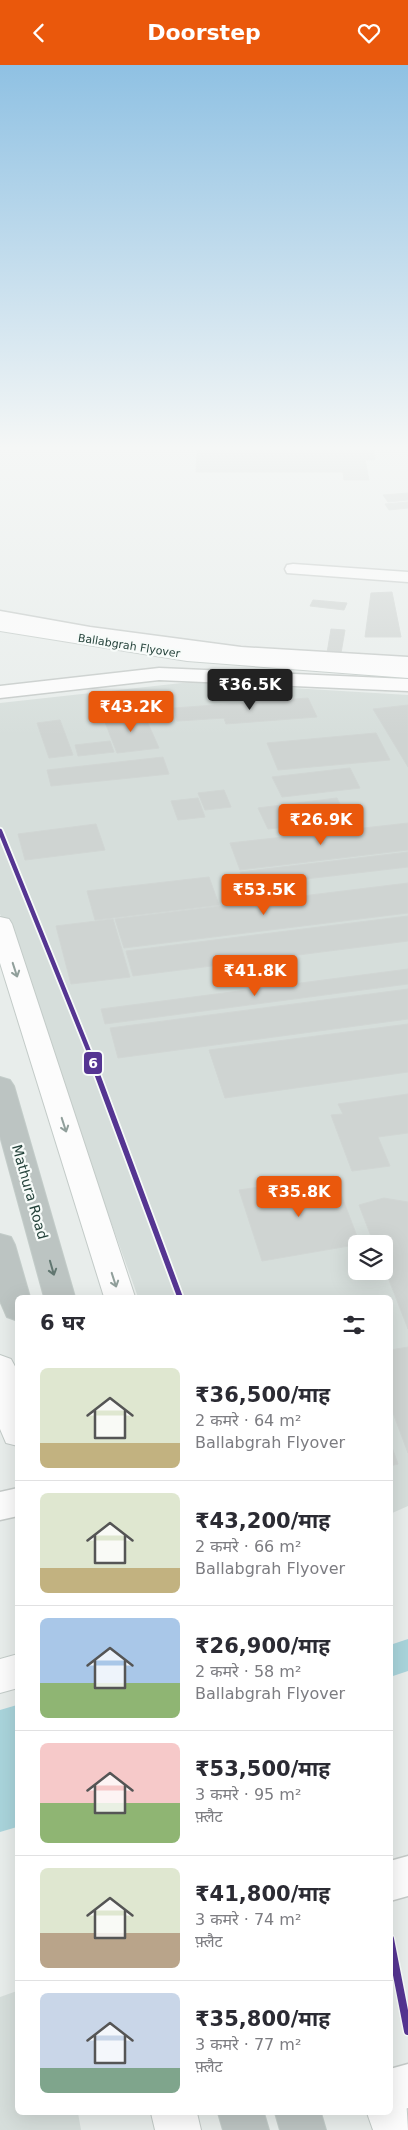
<!DOCTYPE html>
<html lang="hi">
<meta charset="utf-8">
<style>
body{margin:0;font-family:"DejaVu Sans","Noto Sans Devanagari",sans-serif;background:#f2f2f3;color:#2b2b33;height:100vh;display:flex;flex-direction:column;font-size:19px;white-space:nowrap}
*{box-sizing:border-box;margin:0}
p{font-size:16px;color:#7c7c81}
.icon{flex:none;width:28px;height:28px;fill:none;stroke:currentColor;stroke-width:2;stroke-linecap:round;stroke-linejoin:round}
.map{position:relative;flex:1;overflow:hidden}
.sheet{position:absolute;left:15px;top:1230px;width:378px;height:820px;display:flex;flex-direction:column;background:#fff;border-radius:8px;box-shadow:0 5px 20px #0002}
.sheet>*{flex:none}
.tools{position:absolute;left:348px;top:1170px;display:grid;gap:10px}
.tools a{display:grid;place-items:center;width:45px;height:45px;border-radius:8px;background:#fff;box-shadow:0 5px 20px #0002;font-size:25px}
.price{position:absolute;translate:-50% -42px;padding:0 11px;border-radius:5px;background:#ea580c;color:#fff;font-size:16px;line-height:32px;filter:drop-shadow(0 1px 2px #0008)}
.price::after{content:'';position:absolute;left:50%;top:30px;width:15px;height:11px;margin-left:-8px;background:inherit;clip-path:polygon(0 0,100% 0,50% 100%)}
.price.selected{background:#222;color:#fff}
ul{padding:0;list-style:none}
li{display:flex;align-items:center;gap:15px;height:125px;padding:0 25px}
li+li{border-top:1px solid #e1e1e2}
li span{display:grid;place-items:center;flex:none;width:140px;height:100px;border-radius:8px;color:#555}
li>.icon{margin-inline-start:auto}
span .icon{width:60px;height:60px;fill:#fffc;stroke-width:1}
li b{font-size:21px}
h2{display:flex;justify-content:space-between;align-items:center;height:60px;padding:0 25px;font-size:21px}
header{display:flex;justify-content:space-between;align-items:center;height:65px;padding:0 25px;background:#ea580c;color:#fff;font-size:22px;font-weight:800}
.map>svg:first-child{display:block}
.built{fill:#d6dedb;fill-rule:evenodd}
.water{fill:#a9d4db}
.lines{fill:none;stroke-linecap:round;stroke-linejoin:round}
.canal{fill:#a9d4db;fill-rule:evenodd}
.building{fill:#cfd4d2;stroke:#d1d6d4}
.street-casing{stroke:#c5cac8;stroke-width:3}
.secondary-casing{stroke:#c3cbc8;stroke-width:2}
.highway-casing{stroke:#c3ccc9;stroke-width:2}
.street{fill:#fcfcfc;fill-rule:evenodd}
.secondary{fill:#fcfcfc;fill-rule:evenodd}
.highway{fill:#bcc4c2;fill-rule:evenodd}
.metro-1-far2-casing{stroke:#f7fbf9;stroke-width:8}
.metro-1-far1-casing{stroke:#f7fbf9;stroke-width:9}
.metro-1-casing{stroke:#f7fbf9;stroke-width:11}
.metro-1-far2{stroke:#553592;stroke-width:4.5}
.metro-1-far1{stroke:#553592;stroke-width:5.5}
.metro-1{stroke:#553592;stroke-width:8}
.oneway{stroke:#909f9b}
.oneway2{stroke:#617670}
.labels{text-anchor:middle;dominant-baseline:central;stroke-width:4.5;stroke-linejoin:round;paint-order:stroke}
.far-street-label{font-size:11px;fill:#24423a;stroke:#f7fbf9}
.street-label{font-size:14px;fill:#24423a;stroke:#f7fbf9}
.line-badge{stroke:#f7fbf9;stroke-width:2}
.badge-label{font-size:14px;text-anchor:middle;font-weight:bold;fill:#fff}
</style>
<header><svg class="icon" aria-label="back" viewBox="0 0 24 24"><path d="M15 5l-7 7 7 7"/></svg>Doorstep<svg class="icon" aria-label="heart" viewBox="0 0 24 24"><path d="M12 20l-8-8c-3-5 5-10 8-4 3-6 11-1 8 4z"/></svg></header>
<div class="map">
<svg width="408" height="2065" viewBox="0 0 408 2065">
<rect width="100%" height="100%" fill="#e8edeb"/>
<!-- built -->
<path class="built" d="M191,617L408,630V1441L390,1449V1232H138L0,849V638ZM356,1179H384V1206H356Z
M17,1926L18,2048H78L81,2065H0V1932Z"/>
<!-- water -->
<path class="water" d="M17,1640V1762L0,1767V1645Z"/>
<g class="lines">
<!-- canal -->
<path class="canal" d="M408,1574V1606L390,1612V1580Z"/>
</g>
<!-- building -->
<path class="building" d="M197,386H374L375,395H365L369,415H344L343,407H196Z
M408,428V435L388,437L383,430Z
M408,437V443L389,445L385,439Z
M392,527L401,572H365L371,528Z
M313,535L347,538L344,545L310,541Z
M331,564L345,565L341,588H327Z
M308,633L317,652L226,659L224,653L177,656L174,643Z
M408,640V702L373,644Z
M143,647L159,683L117,688L103,652Z
M60,655L73,690L49,693L37,658Z
M376,668L390,695L278,705L267,678Z
M110,676L114,687L78,691L75,680Z
M163,692L169,709L51,721L47,705Z
M350,703L360,723L282,732L272,712Z
M224,725L231,742L205,745L198,728Z
M198,733L205,752L178,755L171,736Z
M337,733L348,755L268,764L258,743Z
M408,758V785L240,805L230,778Z
M96,759L105,785L25,795L18,769Z
M408,787V802L246,821L240,807Z
M209,812L219,840L95,855L87,826Z
M408,818V848L124,883L115,854Z
M408,851V876L133,911L126,886Z
M113,854L130,912L71,919L56,861Z
M408,904V919L105,959L101,944Z
M408,924V954L118,993L110,963Z
M408,959V1007L225,1033L209,985Z
M408,1029V1068L378,1072L390,1101L352,1106L331,1050L343,1049L338,1039Z
M334,1111L360,1179L262,1196L239,1125Z
M384,1133L408,1137V1264L384,1202V1179H374L359,1140Z
M408,1282V1388L390,1340V1285Z
M390,1377L398,1399L390,1401Z
M408,1935V1955L402,1937Z"/>
<g class="lines">
<defs>
<path id="street" d="M293,499L408,507V517L287,508L285,504L287,500Z
M0,546L90,562L241,582L408,592V604L241,594L90,572L0,556Z
M159,603L408,614V626L159,615L0,633V621Z
M18,1423V1451L0,1455V1427Z
M408,1791V1831L390,1836V1796Z
M408,1999V2043L390,2048V2004Z"/>
<path id="secondary" d="M0,554L187,584L408,601V613L187,596L0,566Z
M0,852L9,854L12,859L135,1232H104L0,898Z
M0,1290L11,1294L18,1307V1381L6,1378L0,1364Z
M18,1589V1623L0,1628V1594Z
M390,2025L406,2032L408,2065H373L367,2048H390Z
M151,2048H197L201,2065H155Z"/>
<path id="highway" d="M0,1012L10,1015L14,1021L75,1232H44L0,1071Z
M0,1169L11,1172L15,1180L30,1232H18V1256L7,1252L0,1236Z
M218,2048H264L269,2065H223Z
M275,2048H321L326,2065H280Z"/>
</defs>
<!-- street casing -->
<use href="#street" class="street-casing"/>
<!-- secondary casing -->
<use href="#secondary" class="secondary-casing"/>
<!-- highway casing -->
<use href="#highway" class="highway-casing"/>
<!-- street -->
<use href="#street" class="street"/>
<!-- secondary -->
<use href="#secondary" class="secondary"/>
<!-- highway -->
<use href="#highway" class="highway"/>
<defs>
<path id="metro-1-far2" d="M0,766L94,999"/>
<path id="metro-1-far1" d="M93,998L180,1232"/>
<path id="metro-1" d="M390,1874L408,1966"/>
</defs>
<!-- metro-1-far2 casing -->
<use href="#metro-1-far2" class="metro-1-far2-casing"/>
<!-- metro-1-far1 casing -->
<use href="#metro-1-far1" class="metro-1-far1-casing"/>
<!-- metro-1 casing -->
<use href="#metro-1" class="metro-1-casing"/>
<!-- metro-1-far2 -->
<use href="#metro-1-far2" class="metro-1-far2"/>
<!-- metro-1-far1 -->
<use href="#metro-1-far1" class="metro-1-far1"/>
<!-- metro-1 -->
<use href="#metro-1" class="metro-1"/>
</g>
<!-- one-way arrows -->
<defs><path id="oneway-shaft" d="M-6 0H5M1.5-3L5.5 0L1.5 3" fill="none" stroke-width="1.6" stroke-linecap="round" stroke-linejoin="round" transform="scale(1.25)"/></defs>
<g class="oneway">
<use href="#oneway-shaft" transform="translate(15 905) rotate(72)"/>
<use href="#oneway-shaft" transform="translate(64 1060) rotate(72)"/>
<use href="#oneway-shaft" transform="translate(114 1215) rotate(72)"/>
</g>
<use class="oneway2" href="#oneway-shaft" transform="translate(52 1203) rotate(74)"/>
<!-- sky -->
<linearGradient id="sky" x2="0" y2="1"><stop stop-color="#8fc1e3"/><stop offset="0.57" stop-color="#f5f7f6"/><stop offset="1" stop-color="#f5f7f6" stop-opacity="0"/></linearGradient>
<rect width="408" height="671" fill="url(#sky)"/>
<g class="labels">
<!-- far-street labels -->
<g class="far-street-label">
<text transform="translate(129 581) rotate(9)">Ballabgrah Flyover</text>
</g>
<!-- street labels -->
<g class="street-label">
<text transform="translate(30 1127) rotate(74)">Mathura Road</text>
</g>
</g>
<rect class="line-badge" x="83" y="986" width="20" height="24" rx="5" fill="#553592"/>
<g class="badge-label">
<text x="93" y="1003">6</text>
</g>
</svg>
<div class="tools">
<a><svg class="icon" aria-label="layers" viewBox="0 0 24 24"><path d="M12 4l9 5-9 5-9-5zM3 14l9 5 9-5"/></svg></a>
</div>
<b class="price selected" style="left:250px;top:646px">₹36.5K</b>
<b class="price" style="left:131px;top:668px">₹43.2K</b>
<b class="price" style="left:321px;top:781px">₹26.9K</b>
<b class="price" style="left:264px;top:851px">₹53.5K</b>
<b class="price" style="left:255px;top:932px">₹41.8K</b>
<b class="price" style="left:299px;top:1153px">₹35.8K</b>
<section class="sheet">
<h2>6 घर<svg class="icon" aria-label="filters" viewBox="0 0 24 24"><path d="M4 7h16M4 17h16"/><circle cx="9" cy="7" r="2"/><circle cx="15" cy="17" r="2"/></svg></h2>
<ul>
<li><span style="background:linear-gradient(#dfe7d0 75%,#c2b280 0)"><svg class="icon" aria-label="home" viewBox="0 0 24 24"><path d="M3 11l9-7 9 7M6 9v11h12V9"/></svg></span><div><b>₹36,500/माह</b><p>2 कमरे · 64 m²</p><p>Ballabgrah Flyover</p></div></li>
<li><span style="background:linear-gradient(#dfe7d0 75%,#c2b280 0)"><svg class="icon" aria-label="home" viewBox="0 0 24 24"><path d="M3 11l9-7 9 7M6 9v11h12V9"/></svg></span><div><b>₹43,200/माह</b><p>2 कमरे · 66 m²</p><p>Ballabgrah Flyover</p></div></li>
<li><span style="background:linear-gradient(#a9c7e8 65%,#8fb573 0)"><svg class="icon" aria-label="home" viewBox="0 0 24 24"><path d="M3 11l9-7 9 7M6 9v11h12V9"/></svg></span><div><b>₹26,900/माह</b><p>2 कमरे · 58 m²</p><p>Ballabgrah Flyover</p></div></li>
<li><span style="background:linear-gradient(#f6c9c9 60%,#8fb573 0)"><svg class="icon" aria-label="home" viewBox="0 0 24 24"><path d="M3 11l9-7 9 7M6 9v11h12V9"/></svg></span><div><b>₹53,500/माह</b><p>3 कमरे · 95 m²</p><p>फ़्लैट</p></div></li>
<li><span style="background:linear-gradient(#dfe7d0 65%,#b9a48a 0)"><svg class="icon" aria-label="home" viewBox="0 0 24 24"><path d="M3 11l9-7 9 7M6 9v11h12V9"/></svg></span><div><b>₹41,800/माह</b><p>3 कमरे · 74 m²</p><p>फ़्लैट</p></div></li>
<li><span style="background:linear-gradient(#c9d6e8 75%,#7fa58c 0)"><svg class="icon" aria-label="home" viewBox="0 0 24 24"><path d="M3 11l9-7 9 7M6 9v11h12V9"/></svg></span><div><b>₹35,800/माह</b><p>3 कमरे · 77 m²</p><p>फ़्लैट</p></div></li>
</ul>
</section>
</div>
